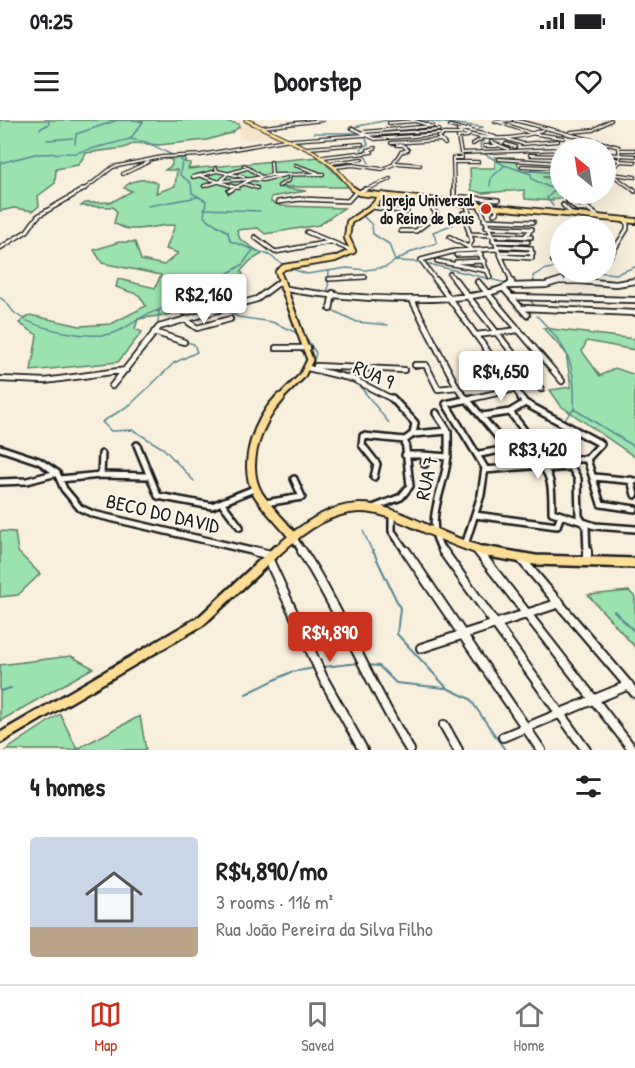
<!DOCTYPE html>
<meta charset="utf-8">
<style>
body{margin:0;font-family:"Patrick Hand",sans-serif;background:#f2f2f2;color:#202124;height:100vh;display:flex;flex-direction:column;font-size:22px;white-space:nowrap}
*{box-sizing:border-box;margin:0}
p{font-size:20px;color:#757577}
.icon{flex:none;width:33px;height:33px;fill:none;stroke:currentColor;stroke-width:2;stroke-linecap:round;stroke-linejoin:round}
.map{position:relative;height:630px;overflow:hidden}
.drawer{display:flex;flex-direction:column;background:#fff;flex:1}
.drawer>*{flex:none}
.needle{width:39px;rotate:330deg}
.tools{position:absolute;left:550px;top:18px;display:grid;gap:12px}
.tools a{display:grid;place-items:center;width:66px;height:66px;border-radius:50%;background:#fff;box-shadow:0 6px 24px #0002;font-size:30px}
.price{position:absolute;translate:-50% -51px;padding:0 14px;border-radius:6px;background:#fff;color:#222;font-size:20px;line-height:39px;filter:drop-shadow(0 2px 3px #0008)}
.price::after{content:'';position:absolute;left:50%;top:36px;width:18px;height:14px;margin-left:-9px;background:inherit;clip-path:polygon(0 0,100% 0,50% 100%)}
.price.active{background:#c8321e;color:#fff}
ul{padding:0;list-style:none}
li{display:flex;align-items:center;gap:18px;height:150px;padding:0 30px}
li+li{border-top:2px solid #e0e0e0}
li span{display:grid;place-items:center;flex:none;width:168px;height:120px;border-radius:6px;color:#555}
li>.icon{margin-inline-start:auto}
span .icon{width:72px;height:72px;fill:#fffc;stroke-width:1}
li b{font-size:26px}
h2{display:flex;justify-content:space-between;align-items:center;height:72px;padding:0 30px;font-size:26px}
.status{display:flex;justify-content:space-between;align-items:center;height:42px;padding:0 30px;background:#fff;direction:ltr}
.status svg{height:16px;fill:currentColor}
header{display:flex;justify-content:space-between;align-items:center;height:78px;padding:0 30px;background:#fff;font-size:27px;font-weight:700}
.tab-bar{display:flex;justify-content:space-around;align-items:center;height:84px;border-top:2px solid #e0e0e0;background:#fff;font-size:16px;color:#757577}
.tab-bar a{display:grid;justify-items:center;gap:3px}
.tab-bar .active{color:#c8321e}
.map>svg:first-child{display:block}
.built{fill:#f6e5cb}
.green{fill:#9be2af;stroke:#5c7f66;stroke-width:1.5}
.lines{fill:none;stroke-linecap:round;stroke-linejoin:round}
.stream-far1{stroke:#598792;stroke-width:1.5}
.stream{stroke:#598792;stroke-width:2}
.minor-far4-casing{stroke:#1c1c1c;stroke-width:4.5}
.minor-far3-casing{stroke:#1c1c1c;stroke-width:6}
.minor-far2-casing{stroke:#1c1c1c;stroke-width:8}
.minor-far1-casing{stroke:#1c1c1c;stroke-width:10}
.minor-casing{stroke:#1c1c1c;stroke-width:12}
.major-far4-casing{stroke:#1c1c1c;stroke-width:5}
.major-far3-casing{stroke:#1c1c1c;stroke-width:8}
.major-far2-casing{stroke:#1c1c1c;stroke-width:9}
.major-far1-casing{stroke:#1c1c1c;stroke-width:12}
.major-casing{stroke:#1c1c1c;stroke-width:14}
.minor-far4{stroke:#fbf7ec;stroke-width:2}
.minor-far3{stroke:#fbf7ec;stroke-width:3}
.minor-far2{stroke:#fbf7ec;stroke-width:4.5}
.minor-far1{stroke:#fbf7ec;stroke-width:5}
.minor{stroke:#fbf7ec;stroke-width:8}
.major-far4{stroke:#fede96;stroke-width:3}
.major-far3{stroke:#fede96;stroke-width:4.5}
.major-far2{stroke:#fede96;stroke-width:5}
.major-far1{stroke:#fede96;stroke-width:8}
.major{stroke:#fede96;stroke-width:9}
.poi-dot{fill:#c8321e;stroke:#fbf7ec;stroke-width:2}
.labels{text-anchor:middle;dominant-baseline:central;stroke-width:4.5;stroke-linejoin:round;paint-order:stroke}
.far-poi-label{font-size:16px;font-weight:bold;fill:#1c1c1c;stroke:#fbf7ec;text-anchor:end}
.street-label{font-size:20px;fill:#1c1c1c;stroke:#fbf7ec}
</style>
<div class="status"><b>09:25</b><svg viewBox="0 0 49 12"><path d="M0 12V9h3v3zM5 12V6h3v6zM10 12V3h3v9zM15 12V0h3v12zM26 1h20v11H26zM47 4h2v5h-2z"/></svg></div>
<header><svg class="icon" aria-label="menu" viewBox="0 0 24 24"><path d="M4 6h16M4 12h16M4 18h16"/></svg>Doorstep<svg class="icon" aria-label="heart" viewBox="0 0 24 24"><path d="M12 20l-8-8c-3-5 5-10 8-4 3-6 11-1 8 4z"/></svg></header>
<div class="map">
<svg width="635" height="630" viewBox="0 0 635 630">
<rect width="100%" height="100%" fill="#f9efdd"/>
<filter id="ink" filterUnits="userSpaceOnUse"><feTurbulence type="fractalNoise" baseFrequency=".0167" numOctaves="2"/><feDisplacementMap in="SourceGraphic" scale="12" xChannelSelector="R" yChannelSelector="G"/><feConvolveMatrix kernelMatrix="1 2 1 2 8 2 1 2 1" color-interpolation-filters="sRGB"/></filter>
<g filter="url(#ink)">
<!-- built -->
<path class="built" d="M246,1L257,8L283,18L242,19L238,9L241,5L238,3Z"/>
<!-- green -->
<path class="green" d="M0,0H219L239,4V7L231,13L207,20L159,25L135,23L124,28L86,33L78,45L56,49L55,63L38,76L39,86L33,91L14,88L0,91Z
M181,37L186,39L184,42L191,43L188,49L319,37L349,67H277L306,71L271,77V82L281,86L344,88L319,105L265,114L258,108L237,110L240,119L262,134L250,141L241,151L243,154L227,161L205,162L168,176L171,194L138,199L135,209L142,212L118,242L31,251L37,215L19,203L30,195L80,206L111,204L146,186L139,175L116,167L118,159L155,168L161,155L102,143L94,130L119,122H135L141,140L164,145L178,133L166,129L175,105C153,104 134,116 114,103L117,92L113,87L81,86L85,83L112,82L132,71L124,68C131,59 148,57 158,64L156,73L175,66L177,50H165L172,45V40L160,38Z
M495,37H514L521,50L561,53V56L543,57L559,60L561,74L594,75L587,82H570L567,77L553,79V81L525,79L524,70L482,73L471,70L470,48H495Z
M543,208L635,219V230L587,221L582,231L600,256L615,248L635,255V337L561,286L550,270L571,267L566,233Z
M0,411L15,412L18,432L40,454L18,475L0,477Z
M629,471L635,477V527L588,475Z
M71,536L93,548L0,601V545Z
M60,594L77,629L140,596L146,630H6Z"/>
<g class="lines">
<!-- stream-far1 -->
<path class="stream-far1" d="M119,0H135
M136,0L143,2L130,19L146,22L182,40L180,55L191,63L192,73L206,81L204,97L228,112L230,121L269,135L284,145
M417,0L483,7L478,9
M40,9L49,4L48,0
M351,9L349,8L388,0
M314,13H361
M365,16L368,24L361,28L369,43
M47,20L73,18
M75,24L76,14L118,0
M481,31L480,24L486,19
M483,33L504,45L531,54L532,59L555,70L547,78L553,86
M0,43L35,34L75,33L130,19
M526,51L561,52
M490,66L491,58L504,46
M148,86L198,77
M204,89L260,91
M363,96L372,105L373,114L389,124L395,141L413,131L437,123L433,112L454,104
M555,138L561,132
M425,143L506,163
M289,148L307,154L347,148L366,150L386,147L395,141L419,142
M595,152L616,154L635,147
M528,164L534,161L533,156L546,149L561,147
M328,172L329,151
M0,178C9,182 9,189 16,194C35,209 90,220 114,213C130,207 142,194 159,190
M528,178L535,186
M221,187L218,185L213,162L242,145L253,130
M226,190L238,197L272,202L297,213
M332,190L357,202L388,205
M537,196C569,228 576,244 574,289L635,327
M158,203L159,190L176,178L179,168L203,160L219,159
M305,216L316,233L312,246L314,247
M186,222L194,224L197,232L174,243L131,284L102,302L111,311L133,310L164,329L194,361
M349,260L359,265L389,303
M564,300L574,289
M532,320L554,314L564,305
M363,411L373,433"/>
<!-- stream -->
<path class="stream" d="M373,431L400,488L397,514L447,568L470,579L505,630
M614,491L635,512
M367,545L379,546L396,563L445,568
M323,547L359,543
M0,571L11,568
M246,574L291,552L315,548"/>
<defs>
<path id="minor-far4" d="M412,0L428,5
M514,0L619,27L620,42L607,51L635,71
M495,2L511,0
M499,2L530,13L563,18
M389,3L414,1
M450,6L495,17
M263,7L323,0
M352,8L375,19L439,14
M470,9L458,11C486,21 514,21 542,10
M364,12L433,6
M571,12L593,10L611,0
M441,14H461
M442,16L438,17L445,24
M507,19L523,24L558,21
M292,20L439,10
M491,22L508,29
M391,23L441,20
M473,24L481,19
M506,24L515,27
M397,25H403L408,30L401,32L394,42L397,43
M484,26H497
M308,28L362,24
M566,28L609,24
M621,30H635
M461,33L561,29
M357,34L372,32L368,30L375,28
M606,34L635,36
M530,35L561,36
M323,37L357,33
M606,38L620,40
M499,39L561,43
M620,41L635,42
M271,42L272,55
M453,42H478
M331,43L362,39
M244,45L260,56
M295,45L318,53
M522,46L561,48
M335,47L353,45L382,49L397,43L420,45
M216,48L217,51L244,57
M123,54L148,42
M612,54L635,57
M285,55L263,60L251,59L272,55L323,54
M201,56L238,68
M193,57L217,51
M221,61L227,54L247,48
M245,64L257,68
M204,66L221,61L251,59
M279,66L289,60L290,55
M82,71L113,47L162,37L201,35L290,19
M229,71L250,60
M362,71L390,59
M454,71L453,38H462L458,17L468,16"/>
<path id="minor-far3" d="M454,69V82
M633,69L635,71
M229,71L232,69
M359,72L365,69
M462,77L498,80
M398,81L396,84L409,86
M568,81L577,89L587,88L599,97
M568,81L585,80
M278,82L300,79L348,81L356,72
M467,85L469,93H463L472,121L468,127L472,130
M479,85L512,162
M563,85L571,93
M372,87L407,92
M494,94L497,93L496,88
M484,100L533,102
M486,107L532,109L525,116
M401,111H416L437,95L433,89
M307,112L353,131
M469,114L531,117
M255,117L275,132L330,122
M450,117L468,127
M493,121L528,122
M497,126L531,128L532,138L502,136
M0,128L27,111L38,96L84,69
M478,130L490,157
M500,132L533,133
M456,135L481,134
M609,138L627,109V101
M437,141L488,151
M553,141L561,136
M456,142L485,141
M450,154L456,162
M329,159L365,157
M437,162L421,140L455,131L498,129
M557,162H586
M630,162L635,161"/>
<path id="minor-far2" d="M436,160L523,280
M455,160L541,269
M567,160L616,164L635,161
M478,162L562,261
M509,166L546,165L562,160
M283,168C326,178 478,189 512,163L511,160
M504,169L527,195
M513,177L635,180
M412,180L457,267L467,280
M523,188L635,193
M330,189L333,173
M184,199L197,208L230,199
M154,212L184,222
M476,215L519,210
M276,228H308
M415,245H426L438,269L457,267
M316,246L404,250
M308,248L353,259L394,280
M0,259L45,261L126,250
M112,266L159,207L257,179L281,161
M466,280L514,269"/>
<path id="minor-far1" d="M466,278L507,328
M521,278L525,283L601,324L587,339L601,384L635,389
M510,292L530,318L521,326
M436,293L448,311
M482,296L510,292L525,283
M413,314L448,311
M137,325L158,376L212,386L254,369
M0,328L39,341L57,353L64,369L80,388L93,394L260,433
M561,329L578,359L579,396L586,407L587,433
M480,334L521,326C550,352 552,353 552,392L595,406L635,409
M405,335H423
M567,339H587
M425,344L423,335L448,337
M545,349L571,347
M485,350L542,345
M101,355L102,334
M374,357L377,344L362,325L363,316L405,320
M594,357L635,361
M60,359L101,355L147,356
M631,360L635,375
M0,362L27,361L57,353
M222,383L240,407
M265,383L302,377L294,359
M373,388L401,377L410,366L405,320L413,314L415,303L392,278
M392,393V411L407,433
M475,395L557,406L561,395
M294,418L303,433
M465,425L481,375L485,348L446,284L473,278
M444,433C424,405 440,378 446,348C449,336 448,323 448,311"/>
<path id="minor" d="M254,431L271,435
M302,431C343,495 370,566 410,630
M406,431L541,630
M443,431L586,630
M478,431L633,630
M587,431V442
M268,438L323,558L363,630
M522,440L635,573
M421,528L560,483
M444,605L458,630
M503,617L629,565"/>
<path id="major-far4" d="M246,0L314,32L334,47L355,71"/>
<path id="major-far3" d="M353,69L359,73L635,101
M282,162L278,152L284,147L335,139L353,131L347,118L349,102L374,85L382,75"/>
<path id="major-far2" d="M278,280L302,256L310,240L281,160"/>
<path id="major-far1" d="M280,278C258,301 241,344 258,374C268,390 283,403 294,418
M275,433C367,347 393,406 489,433"/>
<path id="major" d="M483,431L535,440L635,443
M0,618L201,501L276,431"/>
</defs>
<!-- minor-far4 casing -->
<use href="#minor-far4" class="minor-far4-casing"/>
<!-- minor-far3 casing -->
<use href="#minor-far3" class="minor-far3-casing"/>
<!-- minor-far2 casing -->
<use href="#minor-far2" class="minor-far2-casing"/>
<!-- minor-far1 casing -->
<use href="#minor-far1" class="minor-far1-casing"/>
<!-- minor casing -->
<use href="#minor" class="minor-casing"/>
<!-- major-far4 casing -->
<use href="#major-far4" class="major-far4-casing"/>
<!-- major-far3 casing -->
<use href="#major-far3" class="major-far3-casing"/>
<!-- major-far2 casing -->
<use href="#major-far2" class="major-far2-casing"/>
<!-- major-far1 casing -->
<use href="#major-far1" class="major-far1-casing"/>
<!-- major casing -->
<use href="#major" class="major-casing"/>
<!-- minor-far4 -->
<use href="#minor-far4" class="minor-far4"/>
<!-- minor-far3 -->
<use href="#minor-far3" class="minor-far3"/>
<!-- minor-far2 -->
<use href="#minor-far2" class="minor-far2"/>
<!-- minor-far1 -->
<use href="#minor-far1" class="minor-far1"/>
<!-- minor -->
<use href="#minor" class="minor"/>
<!-- major-far4 -->
<use href="#major-far4" class="major-far4"/>
<!-- major-far3 -->
<use href="#major-far3" class="major-far3"/>
<!-- major-far2 -->
<use href="#major-far2" class="major-far2"/>
<!-- major-far1 -->
<use href="#major-far1" class="major-far1"/>
<!-- major -->
<use href="#major" class="major"/>
</g>
</g>
<!-- markers -->
<circle class="poi-dot" cx="486" cy="89" r="6"/>
<g class="labels">
<!-- far-poi labels -->
<g class="far-poi-label">
<text x="474" y="80">Igreja Universal<tspan x="474" dy="18">do Reino de Deus</tspan></text>
</g>
<!-- street labels -->
<g class="street-label">
<text transform="translate(374 254) rotate(24)">RUA 9</text>
<text transform="translate(426 358) rotate(-78)">RUA 7</text>
<text transform="translate(163 393) rotate(13)">BECO DO DAVID</text>
</g>
</g>
</svg>
<div class="tools">
<a><svg class="needle" viewBox="-14 -14 28 28"><path d="M0-13l5 13h-10z" fill="#e53935"/><path d="M0 13l5-13h-10z" fill="#757577"/></svg></a>
<a><svg class="icon" aria-label="locate" viewBox="0 0 24 24"><circle cx="12" cy="12" r="6"/><path d="M12 2v4M12 18v4M2 12h4M18 12h4"/></svg></a>
</div>
<b class="price" style="left:204px;top:205px">R$2,160</b>
<b class="price" style="left:501px;top:282px">R$4,650</b>
<b class="price" style="left:538px;top:360px">R$3,420</b>
<b class="price active" style="left:330px;top:543px">R$4,890</b>
</div>
<section class="drawer">
<h2>4 homes<svg class="icon" aria-label="filters" viewBox="0 0 24 24"><path d="M4 7h16M4 17h16"/><circle cx="9" cy="7" r="2"/><circle cx="15" cy="17" r="2"/></svg></h2>
<ul>
<li><span style="background:linear-gradient(#c9d6e8 75%,#b9a48a 0)"><svg class="icon" aria-label="home" viewBox="0 0 24 24"><path d="M3 11l9-7 9 7M6 9v11h12V9"/></svg></span><div><b>R$4,890/mo</b><p>3 rooms · 116 m²</p><p>Rua João Pereira da Silva Filho</p></div></li>
</ul>
</section>
<nav class="tab-bar">
<a class="active"><svg class="icon" aria-label="map" viewBox="0 0 24 24"><path d="M3 6l6-2 6 2 6-2v14l-6 2-6-2-6 2zM9 4v14M15 6v14"/></svg>Map</a>
<a><svg class="icon" aria-label="saved" viewBox="0 0 24 24"><path d="M7 4h10v16l-5-4-5 4z"/></svg>Saved</a>
<a><svg class="icon" aria-label="home" viewBox="0 0 24 24"><path d="M3 11l9-7 9 7M6 9v11h12V9"/></svg>Home</a>
</nav>
